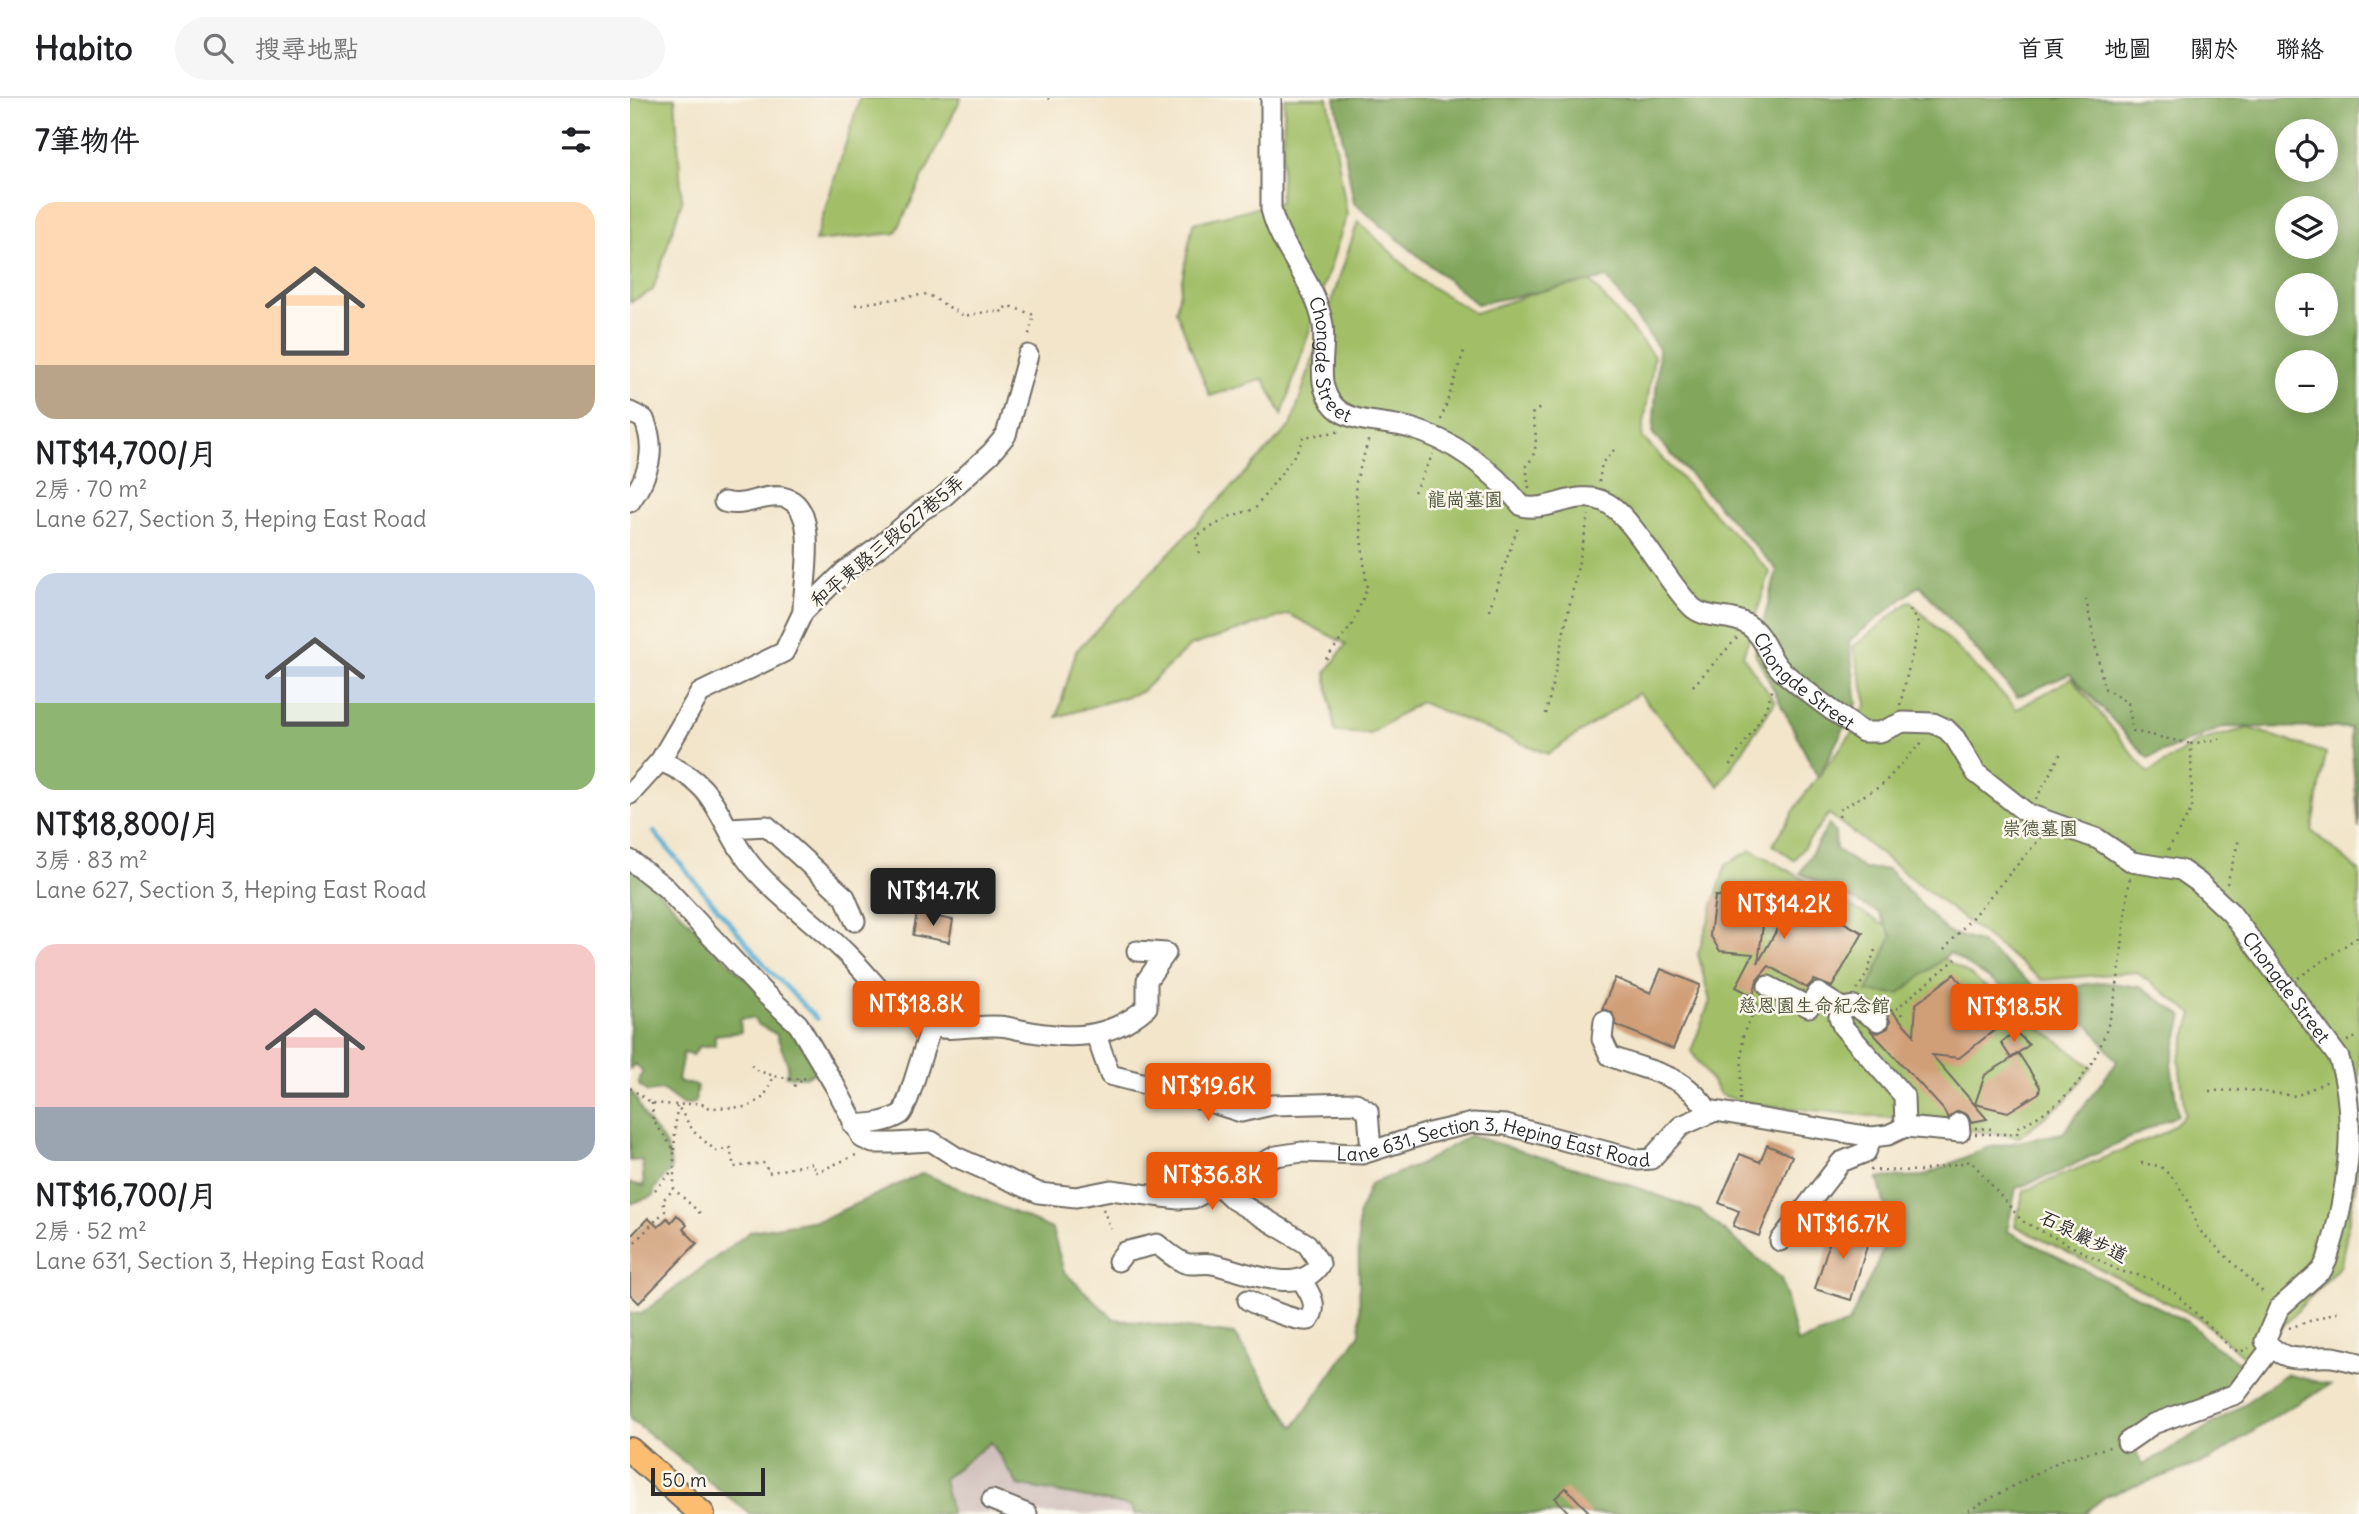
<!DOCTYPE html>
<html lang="zh-TW">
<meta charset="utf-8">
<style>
body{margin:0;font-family:Delius,"LXGW WenKai TC",sans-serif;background:#f6f6f6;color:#202124;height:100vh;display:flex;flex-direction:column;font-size:26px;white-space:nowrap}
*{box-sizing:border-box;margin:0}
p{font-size:23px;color:#757577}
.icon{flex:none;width:38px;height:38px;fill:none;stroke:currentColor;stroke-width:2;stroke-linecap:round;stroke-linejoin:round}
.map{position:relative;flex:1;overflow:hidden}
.drawer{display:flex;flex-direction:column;background:#fff;width:630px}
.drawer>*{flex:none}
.controls{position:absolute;left:1645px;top:21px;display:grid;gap:14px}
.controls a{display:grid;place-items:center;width:63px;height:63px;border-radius:50%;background:#fff;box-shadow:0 4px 18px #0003;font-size:35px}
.scale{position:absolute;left:21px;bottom:18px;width:114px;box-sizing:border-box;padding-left:7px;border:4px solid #2b2b2b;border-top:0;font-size:19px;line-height:24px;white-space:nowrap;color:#2b2b2b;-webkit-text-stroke:5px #fbf7ec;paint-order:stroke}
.price{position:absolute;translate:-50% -60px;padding:0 16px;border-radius:7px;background:#ea580c;color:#fff;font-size:23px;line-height:46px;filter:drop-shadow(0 2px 4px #0008)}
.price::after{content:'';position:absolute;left:50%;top:42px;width:21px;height:16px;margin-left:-10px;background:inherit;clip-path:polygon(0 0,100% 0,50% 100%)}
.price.current{background:#222;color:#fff}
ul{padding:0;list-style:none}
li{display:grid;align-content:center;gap:14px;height:371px;padding:0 35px}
li span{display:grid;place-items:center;height:217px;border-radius:21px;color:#555}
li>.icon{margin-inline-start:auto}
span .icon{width:126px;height:126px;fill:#fffc;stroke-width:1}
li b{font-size:30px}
h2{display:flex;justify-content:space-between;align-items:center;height:84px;padding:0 35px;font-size:30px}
header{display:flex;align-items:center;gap:42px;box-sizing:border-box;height:98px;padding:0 35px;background:#fff;border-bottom:2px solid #e0e0e0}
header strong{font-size:33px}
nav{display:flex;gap:38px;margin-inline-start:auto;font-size:24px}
.search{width:490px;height:63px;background:#f6f6f6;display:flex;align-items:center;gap:18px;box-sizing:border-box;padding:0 24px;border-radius:38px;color:#757577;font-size:26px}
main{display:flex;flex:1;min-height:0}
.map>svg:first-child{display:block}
.industrial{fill:#d0c0bc}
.green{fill:#a2bf67;stroke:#667549;stroke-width:2}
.forest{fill:#81a65c;stroke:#566844;stroke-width:2;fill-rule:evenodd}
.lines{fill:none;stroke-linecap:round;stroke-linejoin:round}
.stream{stroke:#55add2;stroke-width:4.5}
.building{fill:#d09e77}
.minor-casing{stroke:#716c63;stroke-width:23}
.major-casing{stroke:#716c63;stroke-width:28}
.path{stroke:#716c63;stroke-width:2.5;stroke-dasharray:2 5;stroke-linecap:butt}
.minor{stroke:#fff;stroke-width:19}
.major{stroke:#fcbd6f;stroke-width:24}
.labels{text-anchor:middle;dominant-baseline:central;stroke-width:5;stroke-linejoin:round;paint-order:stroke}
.street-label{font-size:19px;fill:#2b2b2b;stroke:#fbf7ec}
.park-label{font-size:19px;fill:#4f573d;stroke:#fbf7ec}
</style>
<header>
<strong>Habito</strong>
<div class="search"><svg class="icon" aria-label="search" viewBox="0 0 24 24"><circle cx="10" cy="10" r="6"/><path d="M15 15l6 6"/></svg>搜尋地點</div>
<nav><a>首頁</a><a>地圖</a><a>關於</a><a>聯絡</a></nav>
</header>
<main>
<section class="drawer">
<h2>7筆物件<svg class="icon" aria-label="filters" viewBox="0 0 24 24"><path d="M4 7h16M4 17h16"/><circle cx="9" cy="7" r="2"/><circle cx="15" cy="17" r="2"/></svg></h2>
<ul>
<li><span style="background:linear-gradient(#ffd9b3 75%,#b9a48a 0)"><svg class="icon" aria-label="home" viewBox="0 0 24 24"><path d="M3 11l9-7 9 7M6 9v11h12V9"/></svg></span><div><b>NT$14,700/月</b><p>2房 · 70 m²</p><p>Lane 627, Section 3, Heping East Road</p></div></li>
<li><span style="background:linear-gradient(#c9d6e8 60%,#8fb573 0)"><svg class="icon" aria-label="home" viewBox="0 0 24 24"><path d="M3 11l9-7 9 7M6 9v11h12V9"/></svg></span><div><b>NT$18,800/月</b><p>3房 · 83 m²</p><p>Lane 627, Section 3, Heping East Road</p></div></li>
<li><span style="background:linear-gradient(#f6c9c9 75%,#9aa5b1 0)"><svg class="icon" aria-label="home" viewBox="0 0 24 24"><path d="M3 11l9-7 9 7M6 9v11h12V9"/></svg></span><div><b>NT$16,700/月</b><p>2房 · 52 m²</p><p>Lane 631, Section 3, Heping East Road</p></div></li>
</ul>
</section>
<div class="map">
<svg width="1729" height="1416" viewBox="0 0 1729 1416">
<rect width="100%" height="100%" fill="#fbf7ec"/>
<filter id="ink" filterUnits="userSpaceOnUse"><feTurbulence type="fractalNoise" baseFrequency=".0143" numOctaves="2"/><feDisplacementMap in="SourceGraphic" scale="14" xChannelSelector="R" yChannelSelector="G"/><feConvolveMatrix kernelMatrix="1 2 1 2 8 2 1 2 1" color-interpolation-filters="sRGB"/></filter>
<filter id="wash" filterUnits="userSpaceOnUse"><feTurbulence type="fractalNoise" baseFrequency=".00686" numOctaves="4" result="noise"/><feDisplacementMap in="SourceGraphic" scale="28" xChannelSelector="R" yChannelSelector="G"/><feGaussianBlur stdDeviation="1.57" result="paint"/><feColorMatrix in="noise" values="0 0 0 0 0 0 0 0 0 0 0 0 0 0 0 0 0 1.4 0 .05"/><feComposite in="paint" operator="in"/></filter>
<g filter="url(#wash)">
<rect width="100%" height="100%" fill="#f2e5ca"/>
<!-- industrial -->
<path class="industrial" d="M361,1344L388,1387L500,1408L506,1416H321L312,1381Z"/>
<!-- green -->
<path class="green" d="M0,0H45L52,103L23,192L0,204Z
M230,0H331L266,135L185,143Z
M655,0H698L717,117L652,317L634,281L580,298L546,213L563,125L650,104Z
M728,123L790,182L845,215L956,178L1024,258L1012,339L1140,474L1113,558L1145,604L1089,688L1009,595L918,656L790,604L740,636L705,634L696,575L716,546L659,516L560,548L511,594L427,619L446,553L661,327Z
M1280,503L1387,611L1442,580L1518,675L1569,643L1619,630L1696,655L1682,733L1729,773V1066L1711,1167L1619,1263L1570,1221L1385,1128L1394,1093L1536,1034L1555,1017L1549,962L1563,916L1506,874L1412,882L1199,716L1164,762L1143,747L1174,697L1222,635L1237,605L1223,549Z
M1122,752L1335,873L1462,969L1436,1002L1389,1039L1260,1020L1121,1006L1091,997L1061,953L1080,903L1068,856L1096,766Z"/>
<!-- forest -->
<path class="forest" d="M705,0H1729V731L1720,630L1594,629L1518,660L1440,576L1387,599L1290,487L1219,543L1227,605L1188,680L1125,555L1147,472L1023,336L1029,251L977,180L847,206L724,105ZM1657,33H1696V72H1657ZM1657,110H1696V149H1657ZM1657,187H1696V226H1657ZM1657,264H1696V303H1657Z
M1199,726L1205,735L1206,751L1234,771H1258L1317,834L1349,844L1409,892L1472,884L1510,889L1553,918L1541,966L1548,1017L1426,1075L1386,1090L1377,1133L1560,1225L1580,1245L1612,1266L1608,1291L1498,1340L1513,1367L1604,1313L1656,1276L1700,1287L1655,1312L1580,1362L1476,1398L1453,1416H506L500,1408L388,1387L361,1344L313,1381L321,1416H120L0,1321V1215L11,1216L121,1133L193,1121L293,1075L422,1131L434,1174L484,1221L604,1236L664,1329L730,1235L728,1119L740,1086L789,1067L840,1037L1000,1087L1070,1113L1151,1180L1167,1245L1219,1225L1261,1135L1248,1080L1293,1078L1356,1050L1433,1035L1487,964L1459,927L1394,904L1320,855L1269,896L1237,894L1262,838L1249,815L1170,775Z
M0,770L23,787L163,929L188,973L175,979L156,978L158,967L146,936L127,926L123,920L110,921L111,934L85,937V947L69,949L63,957L53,955L48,983L67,988L65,1005L53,1007L33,992L17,994L9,987V980L13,974L5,966L0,971Z
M0,993C8,999 7,1004 11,1012C24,1037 40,1040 41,1072L25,1090L23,1098L0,1106V1085L14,1088L12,1062L0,1063Z"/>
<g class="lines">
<!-- stream -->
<path class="stream" d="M24,734L140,873L187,921"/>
</g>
<g id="blocks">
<!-- building -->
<path class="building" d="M1085,798L1136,804L1128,865L1166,798L1233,835L1202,889L1184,882L1177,890L1139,868L1127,882L1123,898L1106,889L1123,856L1090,853L1080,837Z
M287,815L323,822L319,844L283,837Z
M1031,871L1070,887L1043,951L986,927L982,914L972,911L985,880L1021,895Z
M1324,876L1367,930L1329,960L1302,957L1357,1021L1341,1024L1338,1017L1328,1013L1318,1020L1313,1011L1240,932L1248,935L1258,930L1260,923L1257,915L1260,911L1284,937L1286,906Z
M1385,933L1399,947L1381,960L1371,945Z
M1389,956L1410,989L1409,995L1378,1014L1345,1006L1355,977Z
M1137,1047L1162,1058L1129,1138L1103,1128L1109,1113L1089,1105L1110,1056L1130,1064Z
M47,1117L57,1127L53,1131L67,1145L9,1205L0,1196V1139L18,1120L28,1129L37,1120L41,1124Z
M1206,1123L1241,1134L1221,1202L1185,1191Z
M936,1390L961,1416H940L925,1400Z"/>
</g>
</g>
<g filter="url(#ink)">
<use href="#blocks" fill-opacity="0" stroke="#716c63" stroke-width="2"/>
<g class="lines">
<defs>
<g id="minor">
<path id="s1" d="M641,0V111C651,153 686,184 693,227C697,254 683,287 705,309C722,326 758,323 780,330C825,343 863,373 892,408C920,415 946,390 975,404C1002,416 1038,487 1063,510C1077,522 1102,516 1118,527C1135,538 1138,560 1152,573C1175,593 1208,617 1233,634H1250L1273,624L1303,625L1316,631L1325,640L1346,675L1398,716L1468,741L1502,764L1551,772L1568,784L1601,815L1709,960C1729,1022 1717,1099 1697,1162L1692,1172L1649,1210L1635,1243C1659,1269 1673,1257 1702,1259C1711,1260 1720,1263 1729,1265"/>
<path d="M0,314L14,321C27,352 19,377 0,404"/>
<path d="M94,404C115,410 131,396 152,399C193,406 172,488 173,514"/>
<path d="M30,663L70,595L154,554L173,514L215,473L249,449L292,412L311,401L361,355L376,337L398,257"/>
<path d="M0,696L30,663C87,686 84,714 115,759C139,793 189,827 219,858C246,885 260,911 298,927C321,936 353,924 377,929C429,941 475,946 517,909V882L536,855L507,853"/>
<path d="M99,730L137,728L215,799L225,823"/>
<path id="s2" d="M0,762L36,790L132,893L168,926L205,988L232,1040L243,1045H264L301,1043L326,1059L409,1095L446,1099L481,1092L548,1101L564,1100L646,1058L672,1054L732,1056L799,1035L843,1025L876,1027L1008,1062L1021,1061L1051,1028L1085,1013L1242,1039L1258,1037L1275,1029"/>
<path d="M1138,888L1179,909L1188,895L1212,910"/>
<path d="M974,923L972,941L980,958C1022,976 1053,973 1080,1015"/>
<path d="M1248,923L1224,908L1212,910L1209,919L1213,929L1274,998L1275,1029L1330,1034L1329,1025"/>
<path d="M466,937L480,977L523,988H555L570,1001L611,1014L642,1007L726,1005L738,1013L741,1053"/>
<path d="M223,1027C239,1026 257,1025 271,1016C277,1012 295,943 302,928"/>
<path d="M1150,1143L1211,1064L1236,1054L1242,1039"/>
<path d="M488,1163L495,1154L527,1146C535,1152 546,1162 555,1165C563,1168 574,1164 582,1166C612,1172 670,1200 690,1166L677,1146L604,1102L590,1089"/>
<path d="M618,1202C628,1208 669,1225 679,1222C689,1206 680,1196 671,1181"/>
<path d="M1497,1344L1523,1326L1606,1296L1641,1250"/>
<path d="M362,1402L397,1416"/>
</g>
<path id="major" d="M0,1352L72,1416"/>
</defs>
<!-- minor casing -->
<use href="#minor" class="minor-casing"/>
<!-- major casing -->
<use href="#major" class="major-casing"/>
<!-- path -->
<path class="path" d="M418,0L419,1
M225,207L297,196L334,218L361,213L371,215L372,210L382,209L404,217L398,240
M811,322L835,250
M969,384L972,365L984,352
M899,390L896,368C910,354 906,334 902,316L911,309
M784,394L803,356
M569,455L566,438L601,418L625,411C635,395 672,352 673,339L713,333
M1456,501L1474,590L1498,605L1503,633L1561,646
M859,512L889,426
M696,561L722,527L737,491L725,387L739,340
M1063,588L1108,539
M1270,607L1289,527L1280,512
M916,616L959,417
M1100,667L1133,617L1144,588
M1406,701L1431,655
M1209,719L1211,710L1251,688L1295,641
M1538,752L1562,710L1561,646L1595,640
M1597,786L1609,741
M1314,852L1412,738
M1668,880L1729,838
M1227,892L1237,876L1246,849
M1272,917L1267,910L1326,861
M1717,943L1729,938
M121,967L126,972L144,978
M164,988L171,983
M0,990L22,1005L47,1007L64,1034L86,1053L100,1050L104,1069L135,1065L138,1075L183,1065L185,1075L226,1057
M1579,993L1618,992L1666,998L1698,983
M1110,1002L1113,936L1129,903
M22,1005L23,1022L44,1052V1091L72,1117
M1345,1030L1363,1031
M1345,1036H1387L1388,1029C1497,978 1485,880 1500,779
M44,1052L47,1007L70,1005L80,1010L118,1009L134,999L144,978L161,981L179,980
M1511,1065L1530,1068L1545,1082L1558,1103L1568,1131L1636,1197
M1240,1072L1291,1073L1341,1063L1392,1123L1490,1173L1519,1180L1544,1194L1601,1250L1610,1254L1619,1250
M25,1092L42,1073
M473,1111L481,1131
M0,1149L35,1113L33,1102L44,1091
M1659,1230L1709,1213
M1332,1416L1433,1361L1480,1349"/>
<!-- minor -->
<use href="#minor" class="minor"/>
<!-- major -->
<use href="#major" class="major"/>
</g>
</g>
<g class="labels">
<!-- street labels -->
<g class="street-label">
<text stroke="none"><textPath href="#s1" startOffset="276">Chongde Street</textPath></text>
<text transform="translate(257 443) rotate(-40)">和平東路三段627巷5弄</text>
<text stroke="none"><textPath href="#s1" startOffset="903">Chongde Street</textPath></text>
<text stroke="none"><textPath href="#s1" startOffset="1512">Chongde Street</textPath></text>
<text stroke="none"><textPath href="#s2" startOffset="1027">Lane 631, Section 3, Heping East Road</textPath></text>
<text transform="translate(1454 1138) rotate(26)">石泉巖步道</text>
</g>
<!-- park labels -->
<g class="park-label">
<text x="835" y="401">龍崗墓園</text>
<text x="1410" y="730">崇德墓園</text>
<text x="1184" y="907">慈恩園生命紀念館</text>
</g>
</g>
</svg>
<div class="controls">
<a><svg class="icon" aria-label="locate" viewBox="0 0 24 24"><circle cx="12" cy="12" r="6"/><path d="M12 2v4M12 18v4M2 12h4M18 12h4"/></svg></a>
<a><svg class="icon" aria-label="layers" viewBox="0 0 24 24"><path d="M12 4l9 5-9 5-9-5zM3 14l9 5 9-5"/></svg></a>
<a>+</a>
<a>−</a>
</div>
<div class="scale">50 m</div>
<b class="price current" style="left:303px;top:830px">NT$14.7K</b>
<b class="price" style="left:1154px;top:843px">NT$14.2K</b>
<b class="price" style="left:286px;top:943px">NT$18.8K</b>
<b class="price" style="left:1384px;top:946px">NT$18.5K</b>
<b class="price" style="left:578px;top:1025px">NT$19.6K</b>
<b class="price" style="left:582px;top:1114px">NT$36.8K</b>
<b class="price" style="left:1213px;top:1163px">NT$16.7K</b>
</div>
</main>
